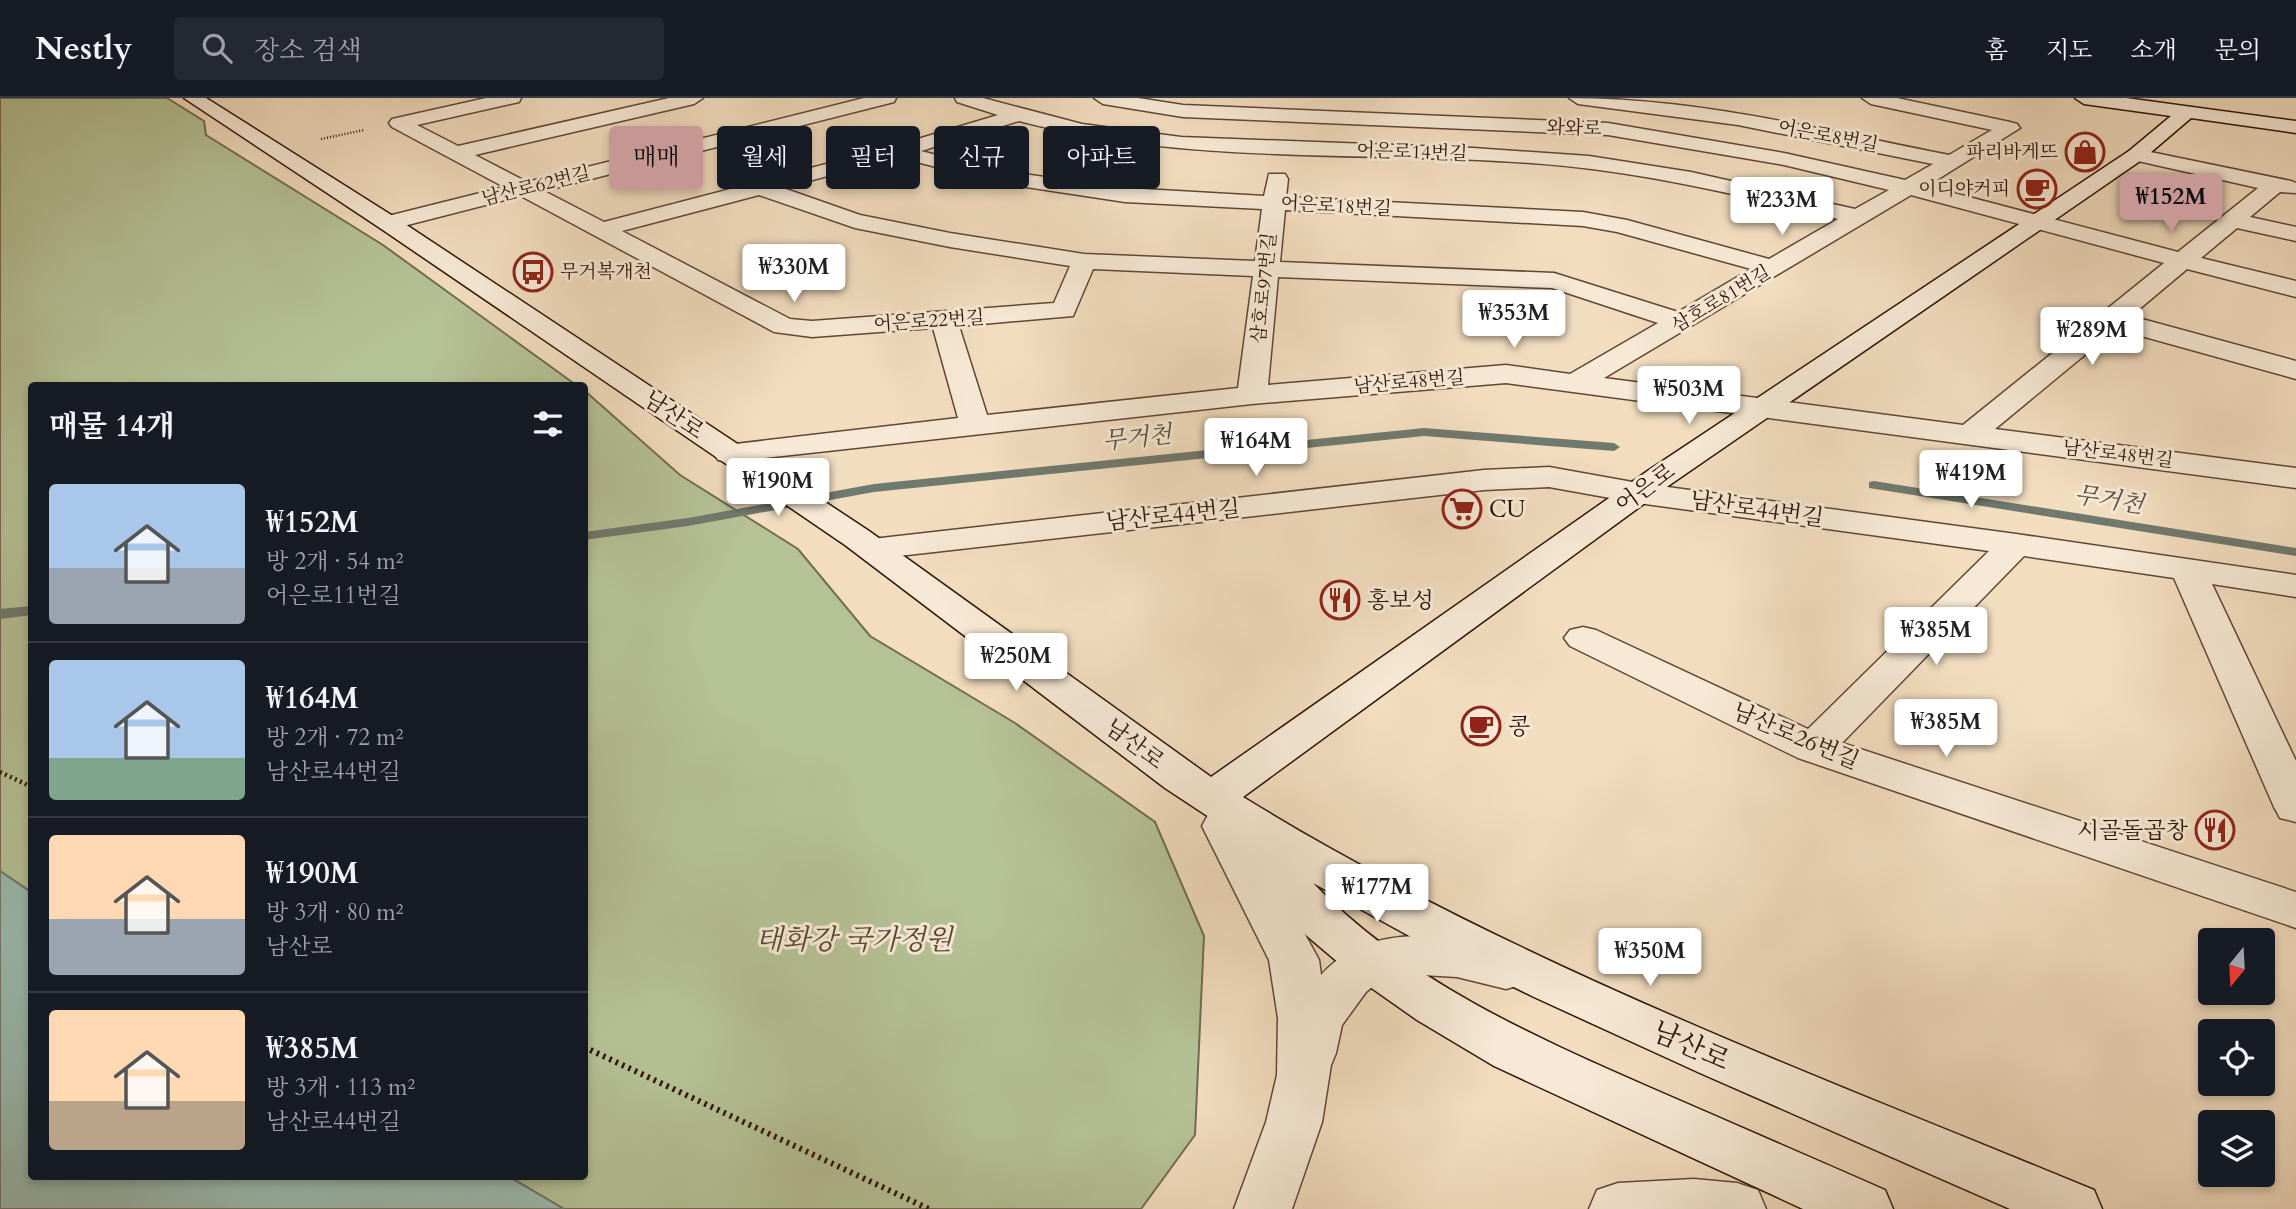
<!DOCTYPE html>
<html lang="ko">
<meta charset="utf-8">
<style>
body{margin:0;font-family:Cardo,"Noto Serif KR",serif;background:#242831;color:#f1f3f6;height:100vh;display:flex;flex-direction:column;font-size:26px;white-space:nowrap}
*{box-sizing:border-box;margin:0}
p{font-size:23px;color:#9ea1a6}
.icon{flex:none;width:38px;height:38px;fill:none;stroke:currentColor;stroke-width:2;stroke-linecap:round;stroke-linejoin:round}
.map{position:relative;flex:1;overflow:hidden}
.panel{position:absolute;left:28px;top:284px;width:560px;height:798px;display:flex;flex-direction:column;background:#171b24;border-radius:7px;box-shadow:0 4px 10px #0003}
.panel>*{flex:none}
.hud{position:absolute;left:609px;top:28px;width:665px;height:63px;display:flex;gap:14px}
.needle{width:46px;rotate:198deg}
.fabs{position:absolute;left:2198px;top:830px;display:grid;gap:14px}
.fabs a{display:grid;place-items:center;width:77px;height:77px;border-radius:7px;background:#171b24;box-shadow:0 4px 10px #0003;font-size:35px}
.price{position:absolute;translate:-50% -60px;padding:0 16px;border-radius:7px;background:#fff;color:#222;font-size:23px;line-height:46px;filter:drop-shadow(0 2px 4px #0008)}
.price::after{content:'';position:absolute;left:50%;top:42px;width:21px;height:16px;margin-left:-10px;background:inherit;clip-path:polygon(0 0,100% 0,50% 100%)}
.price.selected{background:#c59692;color:#111}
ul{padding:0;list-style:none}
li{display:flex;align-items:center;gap:21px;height:175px;padding:0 21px}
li+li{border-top:2px solid #363941}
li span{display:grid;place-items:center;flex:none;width:196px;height:140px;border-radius:7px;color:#555}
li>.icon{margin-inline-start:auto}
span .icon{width:84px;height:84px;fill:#fffc;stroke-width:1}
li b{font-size:30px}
h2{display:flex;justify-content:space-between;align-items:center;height:84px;padding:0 21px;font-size:30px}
.chip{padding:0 24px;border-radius:7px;background:#171b24;box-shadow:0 4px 10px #0003;font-size:24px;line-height:63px}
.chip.selected{background:#c59692;color:#111}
header{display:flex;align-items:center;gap:42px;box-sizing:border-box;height:98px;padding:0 35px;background:#171b24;border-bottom:2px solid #363941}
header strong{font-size:33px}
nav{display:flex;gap:38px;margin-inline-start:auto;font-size:24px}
.search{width:490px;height:63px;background:#242831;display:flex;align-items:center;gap:18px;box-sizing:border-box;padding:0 24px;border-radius:7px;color:#9ea1a6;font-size:26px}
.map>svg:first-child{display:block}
.green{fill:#b5c296;stroke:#726b50;stroke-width:2}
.water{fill:#9bbcb1;stroke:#70796e;stroke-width:2}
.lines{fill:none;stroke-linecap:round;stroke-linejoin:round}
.stream{fill:#70796e;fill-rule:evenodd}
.minor-casing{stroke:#604636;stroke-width:3}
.tertiary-casing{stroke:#604636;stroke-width:3}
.secondary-casing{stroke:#2f1409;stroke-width:3}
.path-far2{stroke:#2f1409;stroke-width:2.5;stroke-dasharray:1 2;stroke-linecap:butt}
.path-far1{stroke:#2f1409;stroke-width:4.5;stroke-dasharray:2 3.5;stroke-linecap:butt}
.path{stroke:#2f1409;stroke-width:6;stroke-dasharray:2.5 4.5;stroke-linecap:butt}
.minor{fill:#f7e9d5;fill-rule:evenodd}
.tertiary{fill:#f7e9d5;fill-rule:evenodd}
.secondary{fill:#f7e9d5;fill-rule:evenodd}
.labels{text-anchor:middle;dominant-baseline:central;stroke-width:6;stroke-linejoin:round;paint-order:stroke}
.far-street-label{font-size:19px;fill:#2f1409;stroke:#f7e9d5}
.far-poi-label{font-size:19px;fill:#2f1409;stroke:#f7e9d5;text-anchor:end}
.street-label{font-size:23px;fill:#2f1409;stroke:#f7e9d5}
.poi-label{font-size:23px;fill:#2f1409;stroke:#f7e9d5;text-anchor:start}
.water-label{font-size:24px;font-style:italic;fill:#554f44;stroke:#f7e9d5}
.near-park-label{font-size:28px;font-style:italic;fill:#574833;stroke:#f7e9d5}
.near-street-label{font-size:28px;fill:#2f1409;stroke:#f7e9d5}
</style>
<header>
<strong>Nestly</strong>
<div class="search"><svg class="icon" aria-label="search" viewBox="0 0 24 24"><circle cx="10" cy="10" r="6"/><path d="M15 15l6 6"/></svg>장소 검색</div>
<nav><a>홈</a><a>지도</a><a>소개</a><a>문의</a></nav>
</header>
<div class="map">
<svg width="2296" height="1111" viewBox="0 0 2296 1111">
<rect width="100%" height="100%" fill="#f2ddbf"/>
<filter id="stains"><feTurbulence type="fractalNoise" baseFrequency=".00286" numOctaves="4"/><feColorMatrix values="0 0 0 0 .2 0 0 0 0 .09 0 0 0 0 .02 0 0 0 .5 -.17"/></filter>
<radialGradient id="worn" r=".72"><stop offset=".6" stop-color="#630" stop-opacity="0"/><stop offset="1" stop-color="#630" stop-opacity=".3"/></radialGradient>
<!-- green -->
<path class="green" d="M0,0H167L204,23L206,37L383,147L576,287H32L31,794L0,773Z
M585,293L680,377L798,451L870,538L1015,625L1155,724L1204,838L1195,1037L1141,1111H564L508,1078H584Z"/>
<!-- water -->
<path class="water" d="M0,773L31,794L32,1078H508L564,1111H0Z"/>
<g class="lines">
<!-- stream -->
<path class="stream" d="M1424,330L1614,345L1620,349L1614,353L1424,338L874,394L688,428L584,442V434L688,420L874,386Z
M1874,383L2296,450V458L1869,390V384Z
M32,508V517L0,521V511Z"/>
<defs>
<path id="minor" d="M486,0H521L519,4L417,27L458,48L669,0H703L694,6L475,57L527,84L864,0H896L894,4L544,93L604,124L891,49L998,17L957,4L955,0H983L1082,26L1181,39L1473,50L1589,58L1691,74L1855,111L1889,92L1784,67L1608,37L1183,19L1103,6L1094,0H1138L1183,7L1608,25L1784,55L1905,82L1933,66L1738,27L1578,6L1569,0C1697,0 1823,32 1949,57L1992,32L1871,6L1862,0H1897L2010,24L2017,26L2020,30L1927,88L2178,154L2258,90L2129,61L2126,57L2129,53L2136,51L2291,83L2296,85V95L2280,94L2250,119L2296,129V143L2237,130L2201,160L2296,183V199L2187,171L2131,218L2296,263V281L2116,231L1995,331L2296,370V390L1506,285L1252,306L729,364L718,362L713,355L718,348L958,320L933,230L812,239L774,234L521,98L388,132L380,130L376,125L380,120L504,89L392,29L389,25L392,21ZM1019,23C1187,67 1359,53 1531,65C1635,72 1736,96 1838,121L1769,161L1627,122L1583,114L1286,99L1288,81L1285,76H1269L1264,98L1125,90L994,72L921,53ZM898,59L993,84L1125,104L1262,111L1255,163L1084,156L950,135L860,117L783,90ZM759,97L855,130L950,149L1070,168L1054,205L812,223L790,221L622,133ZM1911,97L2164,165L1963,327L1604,280ZM1285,112L1583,128L1617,134L1751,171L1678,214L1554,175L1280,164ZM1093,171L1253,178L1238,290L987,317L959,228L1073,218ZM1278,179L1552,190L1658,225L1570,276L1506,267L1268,287Z
M1549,369L1638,385L2016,436L2296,477V499L2212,486L2296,663V724L2280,720L2274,709L2174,480L2024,458L1842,645L2296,794V830L1798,660L1570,548L1564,540L1570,532L1583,529L1596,532L1808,631L1989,453L1638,405L1549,389L1484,392L872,461L860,458L855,451L860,444L872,441L1484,372Z"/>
<path id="tertiary" d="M1224,712L1240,717L1246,728L1319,862L1321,877C1373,819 1459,838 1524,858L1531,872L1524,886L1506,891L1457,879L1405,876L1382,881L1366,894L1342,927L1336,955L1331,967L1322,1024L1292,1111H1234L1266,1024L1277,977L1278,920L1269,862L1202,728L1208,717Z
M1694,1081L1737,1085L1758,1092L1766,1111H1589L1597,1092L1618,1085Z"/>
<path id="secondary" d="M184,0H206L396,120L869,433L1211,679L1649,372L2129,53L2171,18L2084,6L2075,0H2126L2296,23V35L2191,20L2143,61L1671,386L1243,699C1509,863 1805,973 2094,1092L2102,1111H2010L1700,975L1534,899L1411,839L1313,785C1406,882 1530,937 1651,990C1729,1024 1807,1058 1885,1092L1893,1111H1803L1494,968L1417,922L1353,877L1300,832L1218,740L1212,729L1215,723L1165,690L845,447L380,130Z"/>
</defs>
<!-- minor casing -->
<use href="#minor" class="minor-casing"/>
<!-- tertiary casing -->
<use href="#tertiary" class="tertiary-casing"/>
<!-- secondary casing -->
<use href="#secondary" class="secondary-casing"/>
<!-- path-far2 -->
<path class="path-far2" d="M321,41L364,32"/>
<!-- path-far1 -->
<path class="path-far1" d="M0,674L32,689"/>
<!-- path -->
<path class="path" d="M584,949L929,1111"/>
<!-- minor -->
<use href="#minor" class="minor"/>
<!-- tertiary -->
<use href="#tertiary" class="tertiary"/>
<!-- secondary -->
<use href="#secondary" class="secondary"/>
</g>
<!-- icons -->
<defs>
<symbol id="shop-ring" viewBox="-11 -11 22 22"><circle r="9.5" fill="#f7e9d5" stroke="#8f2418" stroke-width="1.5"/><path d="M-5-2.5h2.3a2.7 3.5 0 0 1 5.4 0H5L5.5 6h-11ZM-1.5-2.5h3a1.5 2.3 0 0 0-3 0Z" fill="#8f2418"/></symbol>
<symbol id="cafe-ring" viewBox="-11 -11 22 22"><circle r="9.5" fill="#f7e9d5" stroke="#8f2418" stroke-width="1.5"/><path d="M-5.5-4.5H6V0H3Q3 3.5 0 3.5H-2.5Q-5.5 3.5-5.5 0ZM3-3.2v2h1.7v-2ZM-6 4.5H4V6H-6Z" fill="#8f2418"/></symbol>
<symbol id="bus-ring" viewBox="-11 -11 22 22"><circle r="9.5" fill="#f7e9d5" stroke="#8f2418" stroke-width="1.5"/><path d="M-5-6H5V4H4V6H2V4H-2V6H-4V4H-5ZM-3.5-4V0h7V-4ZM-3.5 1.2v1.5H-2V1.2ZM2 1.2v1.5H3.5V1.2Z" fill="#8f2418"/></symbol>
<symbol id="supermarket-ring" viewBox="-11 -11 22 22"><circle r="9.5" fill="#f7e9d5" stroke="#8f2418" stroke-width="1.5"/><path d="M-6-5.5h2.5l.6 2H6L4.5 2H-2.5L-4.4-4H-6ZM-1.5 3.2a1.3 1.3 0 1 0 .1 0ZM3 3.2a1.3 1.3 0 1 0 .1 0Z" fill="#8f2418"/></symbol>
<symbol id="restaurant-ring" viewBox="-11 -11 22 22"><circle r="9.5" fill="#f7e9d5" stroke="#8f2418" stroke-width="1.5"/><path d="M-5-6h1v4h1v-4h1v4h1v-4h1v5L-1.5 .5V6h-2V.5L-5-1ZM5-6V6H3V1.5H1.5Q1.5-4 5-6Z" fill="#8f2418"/></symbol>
</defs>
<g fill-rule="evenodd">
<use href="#shop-ring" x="2063" y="32" width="44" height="44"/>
<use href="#cafe-ring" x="2015" y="69" width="44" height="44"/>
<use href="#bus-ring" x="511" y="152" width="44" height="44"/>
<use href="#supermarket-ring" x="1440" y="389" width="44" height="44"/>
<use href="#restaurant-ring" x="1318" y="480" width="44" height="44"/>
<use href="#cafe-ring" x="1459" y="606" width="44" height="44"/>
<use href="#restaurant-ring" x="2193" y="710" width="44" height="44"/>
</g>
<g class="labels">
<!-- far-street labels -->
<g class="far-street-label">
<text transform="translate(1574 30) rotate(2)">와와로</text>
<text transform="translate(1828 38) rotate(11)">어은로8번길</text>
<text transform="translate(1412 54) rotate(2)">어은로14번길</text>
<text transform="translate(536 88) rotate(-14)">남산로62번길</text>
<text transform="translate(1336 108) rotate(3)">어은로18번길</text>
<text transform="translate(1264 190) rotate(-84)">삼호로97번길</text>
<text transform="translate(1721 201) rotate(-31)">삼호로81번길</text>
<text transform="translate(929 223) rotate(-4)">어은로22번길</text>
<text transform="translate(1409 284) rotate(-5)">남산로48번길</text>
<text transform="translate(2118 356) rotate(7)">남산로48번길</text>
</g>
<!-- far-poi labels -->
<g class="far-poi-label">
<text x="2058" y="54">파리바게뜨</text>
<text x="2010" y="91">이디야커피</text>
<text x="560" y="174" text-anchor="start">무거복개천</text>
</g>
<!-- street labels -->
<g class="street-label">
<text transform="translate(674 317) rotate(34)">남산로</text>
<text transform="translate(1645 390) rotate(-36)">어은로</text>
<text transform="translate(1757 411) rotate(8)">남산로44번길</text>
<text transform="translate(1173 417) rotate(-6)">남산로44번길</text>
<text transform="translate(1796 638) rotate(23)">남산로26번길</text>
<text transform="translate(1135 646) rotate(37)">남산로</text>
</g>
<!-- poi labels -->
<g class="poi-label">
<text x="1489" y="411">CU</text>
<text x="1367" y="502">홍보성</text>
<text x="1508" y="628">콩</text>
<text x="2188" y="732" text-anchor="end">시골돌곱창</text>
</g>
<!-- water labels -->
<g class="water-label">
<text transform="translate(1137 340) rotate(-6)">무거천</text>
<text transform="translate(2109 402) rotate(9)">무거천</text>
</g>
<!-- near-park labels -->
<g class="near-park-label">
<text x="854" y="842">태화강 국가정원</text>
</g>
<!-- near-street labels -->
<g class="near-street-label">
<text transform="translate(1691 948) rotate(24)">남산로</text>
</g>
</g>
<rect width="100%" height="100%" filter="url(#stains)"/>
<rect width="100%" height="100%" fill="url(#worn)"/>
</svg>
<div class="fabs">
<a><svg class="needle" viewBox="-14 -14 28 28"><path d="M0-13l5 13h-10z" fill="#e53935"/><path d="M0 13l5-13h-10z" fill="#9ea1a6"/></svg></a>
<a><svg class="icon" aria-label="locate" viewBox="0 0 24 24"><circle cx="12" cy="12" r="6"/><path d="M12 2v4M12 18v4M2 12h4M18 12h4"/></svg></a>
<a><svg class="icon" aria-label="layers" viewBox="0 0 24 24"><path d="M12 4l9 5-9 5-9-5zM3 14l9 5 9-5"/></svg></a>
</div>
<b class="price selected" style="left:2171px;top:136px">₩152M</b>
<b class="price" style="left:1782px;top:139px">₩233M</b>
<b class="price" style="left:794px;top:206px">₩330M</b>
<b class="price" style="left:1514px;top:252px">₩353M</b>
<b class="price" style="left:2092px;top:269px">₩289M</b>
<b class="price" style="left:1689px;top:328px">₩503M</b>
<b class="price" style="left:1256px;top:380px">₩164M</b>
<b class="price" style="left:1971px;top:412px">₩419M</b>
<b class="price" style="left:778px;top:420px">₩190M</b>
<b class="price" style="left:1936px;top:569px">₩385M</b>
<b class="price" style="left:1016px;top:595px">₩250M</b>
<b class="price" style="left:1946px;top:661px">₩385M</b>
<b class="price" style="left:1377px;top:826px">₩177M</b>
<b class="price" style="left:1650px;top:890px">₩350M</b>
<div class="hud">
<a class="chip selected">매매</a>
<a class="chip">월세</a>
<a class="chip">필터</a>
<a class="chip">신규</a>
<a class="chip">아파트</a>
</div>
<section class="panel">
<h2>매물 14개<svg class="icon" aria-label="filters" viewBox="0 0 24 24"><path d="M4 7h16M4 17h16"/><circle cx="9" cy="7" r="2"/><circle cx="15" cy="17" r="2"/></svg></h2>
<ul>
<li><span style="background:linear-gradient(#a9c7e8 60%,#9aa5b1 0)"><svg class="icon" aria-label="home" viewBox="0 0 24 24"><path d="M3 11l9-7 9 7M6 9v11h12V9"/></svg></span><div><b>₩152M</b><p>방 2개 · 54 m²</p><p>어은로11번길</p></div></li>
<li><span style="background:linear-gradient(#a9c7e8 70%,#7fa58c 0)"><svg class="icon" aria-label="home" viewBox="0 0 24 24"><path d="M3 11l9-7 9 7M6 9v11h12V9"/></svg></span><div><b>₩164M</b><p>방 2개 · 72 m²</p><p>남산로44번길</p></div></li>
<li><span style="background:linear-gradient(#ffd9b3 60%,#9aa5b1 0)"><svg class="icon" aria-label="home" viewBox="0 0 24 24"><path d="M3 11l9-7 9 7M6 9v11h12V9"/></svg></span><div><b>₩190M</b><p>방 3개 · 80 m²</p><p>남산로</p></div></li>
<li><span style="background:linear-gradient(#ffd9b3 65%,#b9a48a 0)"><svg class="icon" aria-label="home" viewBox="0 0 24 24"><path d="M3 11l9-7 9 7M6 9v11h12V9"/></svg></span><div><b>₩385M</b><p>방 3개 · 113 m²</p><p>남산로44번길</p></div></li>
</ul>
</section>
</div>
